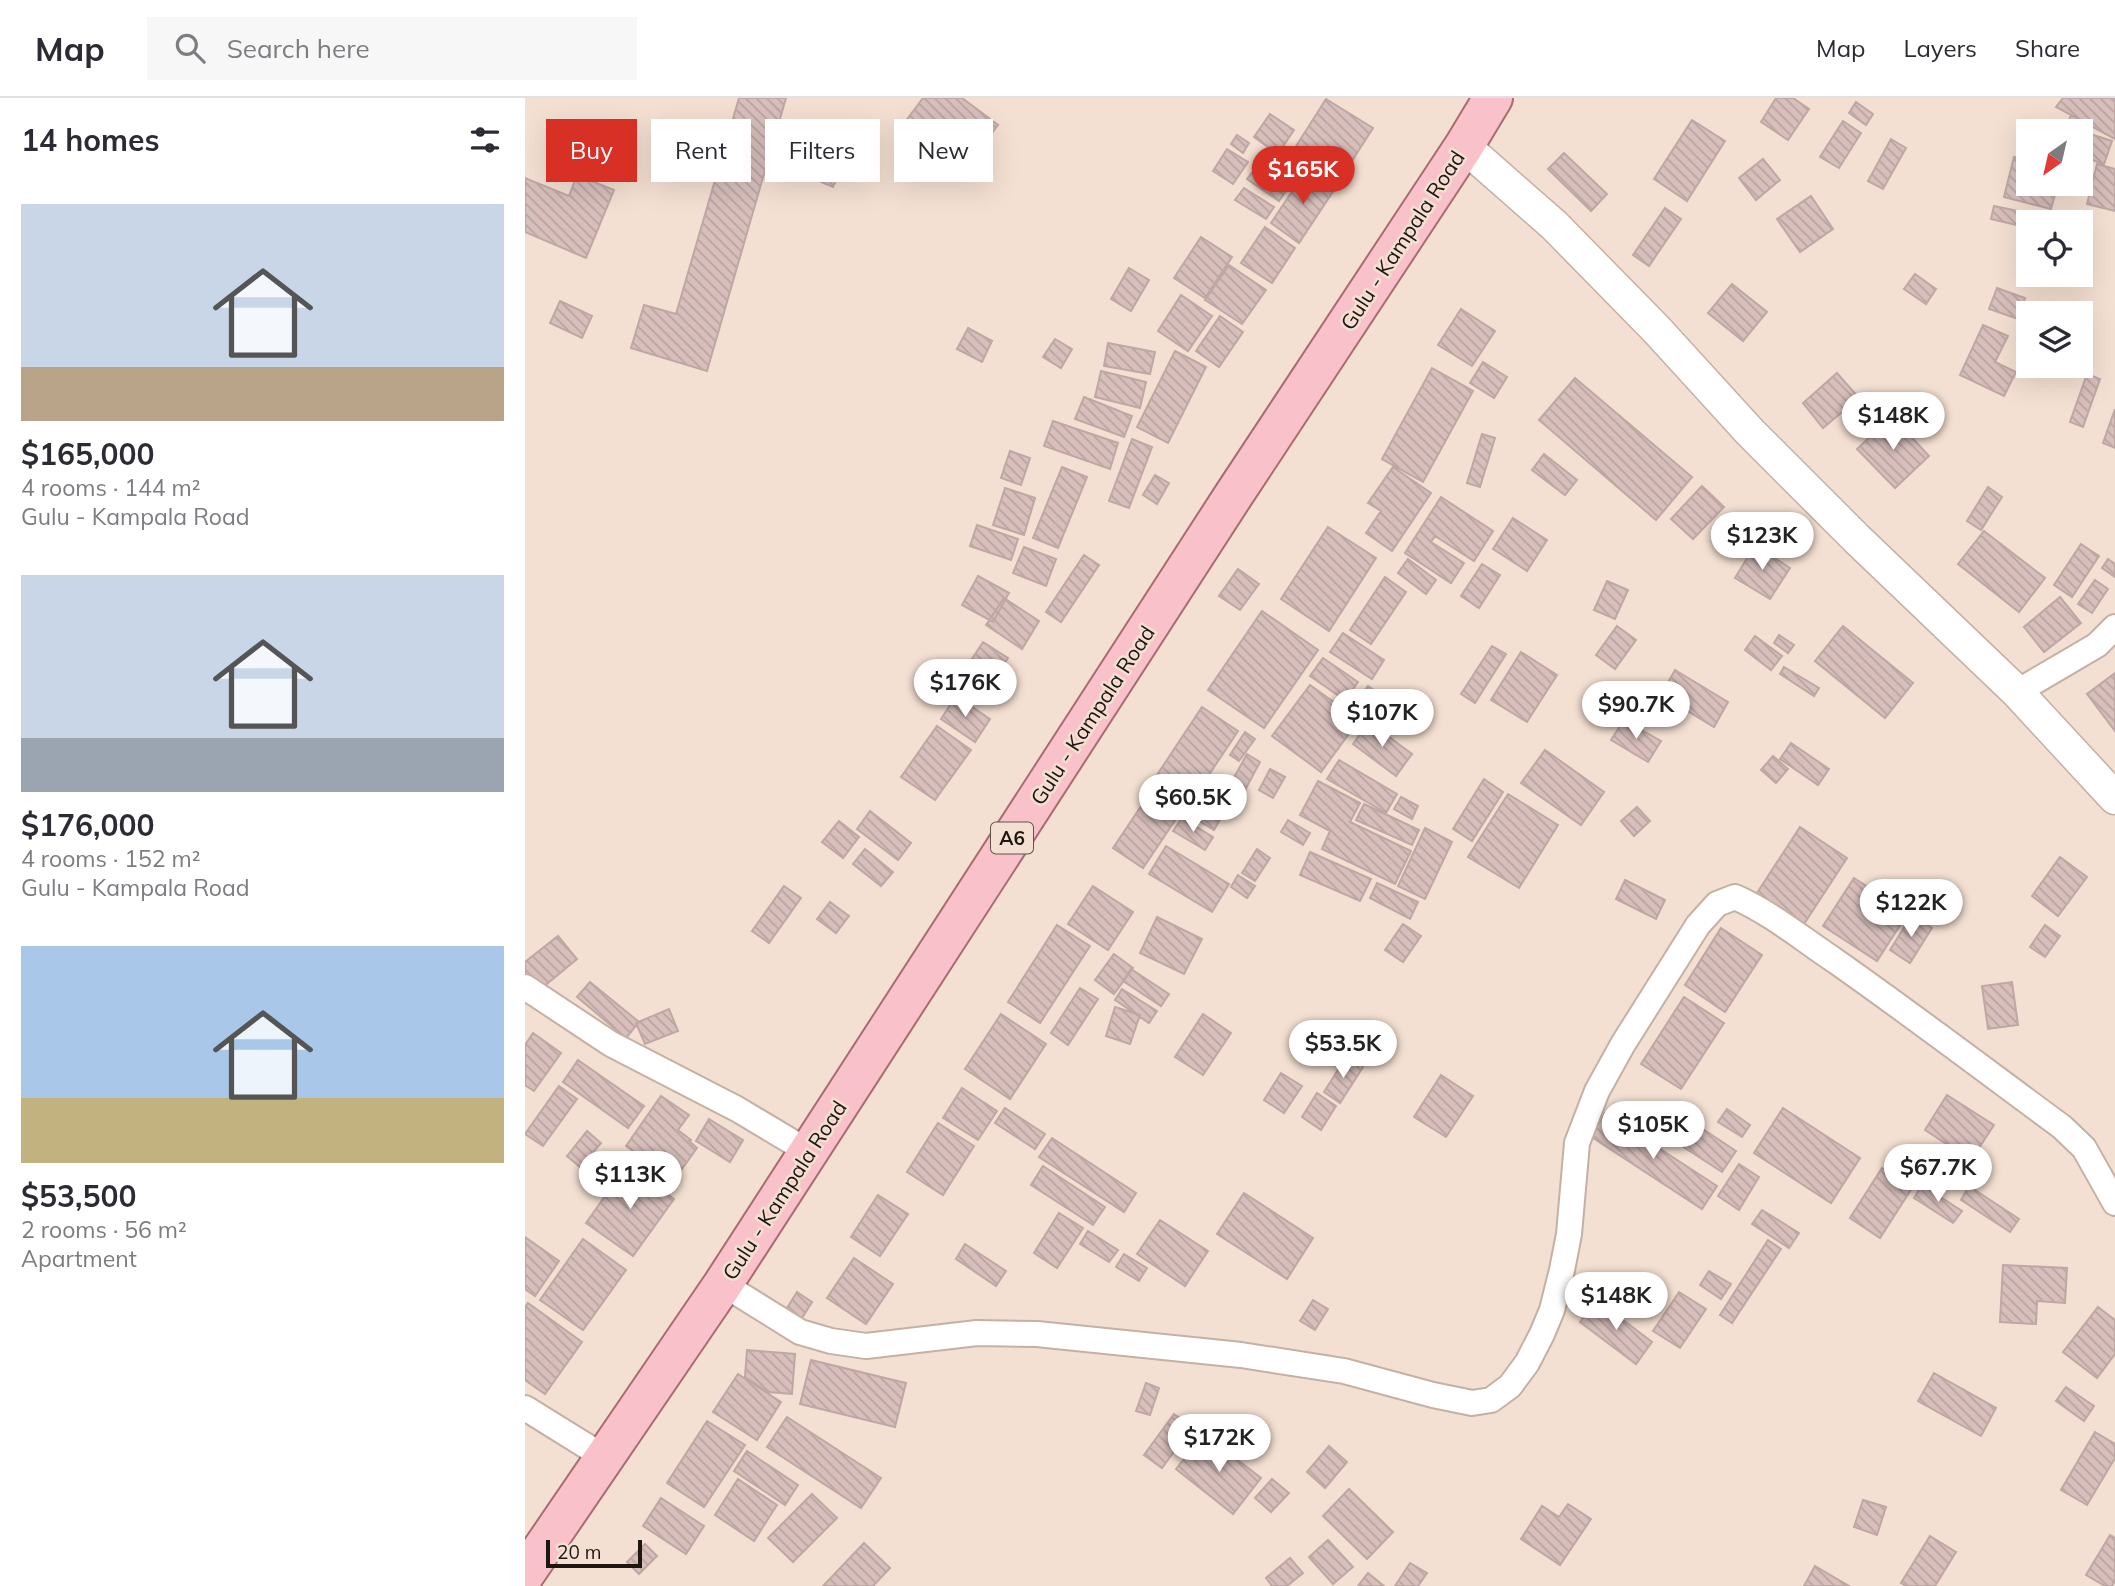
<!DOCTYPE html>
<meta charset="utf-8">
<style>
body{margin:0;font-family:Mulish,sans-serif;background:#f7f7f7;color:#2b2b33;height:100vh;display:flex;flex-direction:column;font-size:26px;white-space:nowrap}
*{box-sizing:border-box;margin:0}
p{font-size:23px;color:#7c7c81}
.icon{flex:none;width:38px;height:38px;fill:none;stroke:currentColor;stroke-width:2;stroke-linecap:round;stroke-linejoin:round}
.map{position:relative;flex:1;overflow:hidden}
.details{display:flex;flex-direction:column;background:#fff;width:525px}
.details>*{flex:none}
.guide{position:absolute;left:21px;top:21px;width:665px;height:63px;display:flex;gap:14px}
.needle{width:46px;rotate:214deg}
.tools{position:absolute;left:1491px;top:21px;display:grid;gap:14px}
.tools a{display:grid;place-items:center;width:77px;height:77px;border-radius:0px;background:#fff;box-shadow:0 7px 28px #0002;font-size:35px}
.scale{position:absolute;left:21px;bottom:18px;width:96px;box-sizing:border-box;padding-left:7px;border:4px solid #1d1611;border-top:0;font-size:19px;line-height:24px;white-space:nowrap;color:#1d1611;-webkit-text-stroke:5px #f4e0d2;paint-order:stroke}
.price{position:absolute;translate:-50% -60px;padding:0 16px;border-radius:24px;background:#fff;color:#222;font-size:23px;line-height:46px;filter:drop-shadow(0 2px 4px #0008)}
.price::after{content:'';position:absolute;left:50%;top:42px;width:21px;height:16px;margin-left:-10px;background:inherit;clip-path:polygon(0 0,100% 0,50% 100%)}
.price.on{background:#d93025;color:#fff}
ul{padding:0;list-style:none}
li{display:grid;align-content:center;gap:14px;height:371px;padding:0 21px}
li span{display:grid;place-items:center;height:217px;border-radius:0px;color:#555}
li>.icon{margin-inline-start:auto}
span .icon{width:126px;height:126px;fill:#fffc;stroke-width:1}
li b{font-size:30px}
h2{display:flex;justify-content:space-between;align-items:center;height:84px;padding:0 21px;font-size:30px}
.pill{padding:0 24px;border-radius:0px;background:#fff;box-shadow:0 7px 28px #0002;font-size:24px;line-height:63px}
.pill.on{background:#d93025;color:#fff}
header{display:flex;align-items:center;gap:42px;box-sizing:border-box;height:98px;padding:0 35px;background:#fff;border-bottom:2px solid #e1e1e2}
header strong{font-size:33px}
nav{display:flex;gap:38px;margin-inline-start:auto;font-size:24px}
.search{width:490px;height:63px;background:#f7f7f7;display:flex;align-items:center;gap:18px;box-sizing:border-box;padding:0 24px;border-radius:0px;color:#7c7c81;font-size:26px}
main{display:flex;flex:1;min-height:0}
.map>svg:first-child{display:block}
.building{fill:url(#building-back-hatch);stroke:#bfa7a4;stroke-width:2}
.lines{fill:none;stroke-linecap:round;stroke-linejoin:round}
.minor-casing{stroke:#c4b1a3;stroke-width:28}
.tertiary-casing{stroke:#c4b1a3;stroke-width:35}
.primary-casing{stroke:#a96b72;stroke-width:42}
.minor{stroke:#fff;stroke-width:24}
.tertiary{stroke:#fff;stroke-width:32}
.primary{stroke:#f9c2ca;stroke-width:38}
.labels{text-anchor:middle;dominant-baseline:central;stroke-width:5;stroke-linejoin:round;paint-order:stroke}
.shield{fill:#f4e0d2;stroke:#5e534b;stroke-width:2}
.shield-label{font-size:19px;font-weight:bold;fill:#1d1611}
.street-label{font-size:21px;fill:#1d1611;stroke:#f4e0d2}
</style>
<header>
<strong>Map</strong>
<div class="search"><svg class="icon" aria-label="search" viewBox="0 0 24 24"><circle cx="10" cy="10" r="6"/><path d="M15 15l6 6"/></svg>Search here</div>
<nav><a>Map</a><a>Layers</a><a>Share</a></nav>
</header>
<main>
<section class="details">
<h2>14 homes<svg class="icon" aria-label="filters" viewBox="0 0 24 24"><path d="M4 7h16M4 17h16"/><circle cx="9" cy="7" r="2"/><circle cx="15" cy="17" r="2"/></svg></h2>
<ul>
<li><span style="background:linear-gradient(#c9d6e8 75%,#b9a48a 0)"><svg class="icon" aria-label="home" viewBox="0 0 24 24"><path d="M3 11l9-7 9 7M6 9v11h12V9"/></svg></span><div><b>$165,000</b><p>4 rooms · 144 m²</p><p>Gulu - Kampala Road</p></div></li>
<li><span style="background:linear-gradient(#c9d6e8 75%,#9aa5b1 0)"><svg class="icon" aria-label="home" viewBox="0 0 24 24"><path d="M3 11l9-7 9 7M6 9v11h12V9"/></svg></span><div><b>$176,000</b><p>4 rooms · 152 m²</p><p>Gulu - Kampala Road</p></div></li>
<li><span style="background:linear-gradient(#a9c7e8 70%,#c2b280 0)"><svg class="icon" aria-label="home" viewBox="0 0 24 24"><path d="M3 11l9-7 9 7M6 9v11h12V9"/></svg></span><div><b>$53,500</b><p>2 rooms · 56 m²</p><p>Apartment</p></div></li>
</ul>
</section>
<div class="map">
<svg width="1590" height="1488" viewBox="0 0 1590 1488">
<defs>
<pattern id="building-back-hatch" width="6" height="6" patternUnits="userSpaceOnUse" patternTransform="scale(1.75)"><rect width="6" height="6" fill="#d8bfbc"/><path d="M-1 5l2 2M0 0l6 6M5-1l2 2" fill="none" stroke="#b9a3a1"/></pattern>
</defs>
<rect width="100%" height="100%" fill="#f4e0d2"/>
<!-- building -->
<path class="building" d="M214,0H261L182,273L106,250L119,207L151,216Z
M398,0H437L473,27L442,69L380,24Z
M1251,0H1268L1284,11L1263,42L1236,24Z
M1538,0H1590V41L1531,9Z
M801,1L848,30L814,83L768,53Z
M1331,4L1348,16L1341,27L1324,15Z
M745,16L769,32L753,56L729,39Z
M1546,17L1559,23L1556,33H1540Z
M1167,22L1200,43L1162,103L1129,81Z
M1318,23L1336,35L1314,70L1295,59Z
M1562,35L1587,43L1579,66L1556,58Z
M712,37L724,45L718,55L706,46Z
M273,41L320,61L308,89L261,69Z
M1366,41L1381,50L1358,91L1343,83Z
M702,51L723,64L708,86L688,73Z
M1039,55L1082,96L1066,113L1023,71Z
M1489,59L1503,63V86H1533L1526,111L1479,99Z
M1238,61L1255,82L1231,102L1214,80Z
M1572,66L1590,71V113L1562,106Z
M732,68L763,90L754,103L722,81Z
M782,71L811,89L774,145L746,125Z
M52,77L89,92L61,160L0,134V80L44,98Z
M719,90L749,109L741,121L710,102Z
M1286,98L1308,131L1275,154L1252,121Z
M1469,108L1503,115L1500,129L1466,121Z
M1140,110L1156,121L1124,168L1108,157Z
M740,129L770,150L747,185L716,165Z
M676,139L707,159L680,200L649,180Z
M704,167L741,192L717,226L680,202Z
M604,170L624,182L606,213L586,201Z
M1390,176L1411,191L1401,206L1379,191Z
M1207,186L1242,214L1218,243L1183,215Z
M1472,190L1500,200L1493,221L1464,211Z
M656,197L687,218L663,253L633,233Z
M35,203L67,218L57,240L25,225Z
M936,211L970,233L947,268L913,247Z
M695,218L718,234L694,269L671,253Z
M1458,227L1483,238L1470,264L1491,274L1479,298L1435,277Z
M443,230L467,243L457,264L432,251Z
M530,241L547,251L536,270L518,259Z
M583,245L630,254L625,276L579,268Z
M650,253L681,269L643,345L612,329Z
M958,264L982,279L969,300L945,285Z
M907,270L948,293L898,384L857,361Z
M576,273L621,284L615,310L570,299Z
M1312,275L1334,300L1298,330L1278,305Z
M1562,276L1575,281L1558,329L1545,324Z
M1050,280L1167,379L1131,422L1014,322Z
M559,299L607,318L599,339L550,321Z
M1590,311V350L1578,345Z
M1367,318L1404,358L1370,390L1332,351Z
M528,323L593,345L585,371L519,348Z
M957,336L970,340L955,389L942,385Z
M607,341L627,349L604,410L584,403Z
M485,353L505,360L496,387L476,380Z
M1019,356L1052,382L1040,397L1007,372Z
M537,369L562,379L533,450L508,440Z
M868,369L906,395L867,453L841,435L856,413L843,405Z
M630,377L644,385L632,406L618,397Z
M1177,388L1199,409L1168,441L1146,421Z
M1463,389L1477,399L1456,432L1442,423Z
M480,390L510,400L499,437L468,427Z
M916,399L968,433L949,463L910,438L906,444L939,465L926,485L880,455Z
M988,420L1022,442L1002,473L968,451Z
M452,427L493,441L486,462L445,448Z
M803,429L851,460L804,533L756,501Z
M1459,433L1520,480L1494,514L1433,466Z
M1556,446L1574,458L1547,499L1529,487Z
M1230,447L1265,470L1245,501L1210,480Z
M499,449L531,461L521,488L488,475Z
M559,457L574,467L536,524L521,514Z
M883,461L911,482L901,496L873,475Z
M1583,461L1590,466V479L1577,470Z
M957,466L975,477L954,510L936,498Z
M713,471L734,486L715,512L694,498Z
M453,478L484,495L468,524L437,507Z
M860,479L881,494L846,546L825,532Z
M1570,482L1583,491L1567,515L1553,506Z
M1082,483L1103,492L1090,521L1069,512Z
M1535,499L1556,525L1519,554L1499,529Z
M479,500L514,523L497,551L461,527Z
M737,513L793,552L739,630L683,592Z
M1092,528L1111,542L1090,571L1071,557Z
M1318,528L1388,585L1360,620L1290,563Z
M818,535L859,562L847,581L805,554Z
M1254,537L1269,547L1263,555L1249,545Z
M1230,538L1257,558L1246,572L1220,552Z
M458,544L483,560L456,602L431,585Z
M967,548L981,556L950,605L936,596Z
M996,554L1032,577L1002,624L966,602Z
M798,560L833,584L820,602L785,578Z
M1259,569L1294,590L1289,598L1255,576Z
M1150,572L1203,604L1189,629L1136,597Z
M1590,575V633L1562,596Z
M785,587L834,622L796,674L747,638Z
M843,588L854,596L837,618L826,611Z
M431,598L465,621L450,644L416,621Z
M677,609L713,633L660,713L624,689Z
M1099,622L1136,643L1123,664L1086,642Z
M844,624L887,656L871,678L828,646Z
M412,628L446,652L410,702L376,679Z
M720,634L730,641L714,663L705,657Z
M1266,645L1304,671L1293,687L1255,661Z
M1020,652L1079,694L1056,727L996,685Z
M722,656L735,664L711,709L697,701Z
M1248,658L1263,671L1251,685L1236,672Z
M814,662L872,696L861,715L802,681Z
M745,671L760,679L748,700L734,692Z
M959,681L978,694L947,743L928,731Z
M793,683L835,705L825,724L886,753L870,786L797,751L805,733L775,717Z
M983,696L1033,727L994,790L943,759Z
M623,698L653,718L618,770L588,750Z
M876,699L893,708L887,721L869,711Z
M672,702L697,718L689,732L663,716Z
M839,706L894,732L887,747L831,722Z
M1112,709L1125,723L1109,738L1096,723Z
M345,713L386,745L373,762L332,731Z
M657,720L688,739L680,752L648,733Z
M763,722L785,735L778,747L756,734Z
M314,723L334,739L318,760L297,744Z
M1275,729L1322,760L1277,829L1230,798Z
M900,730L927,744L900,801L873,788Z
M641,748L704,786L687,814L624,776Z
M340,751L368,774L356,788L328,766Z
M732,751L745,760L730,783L717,775Z
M785,754L846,781L835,803L775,777Z
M1535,759L1562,779L1533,818L1507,798Z
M713,777L730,788L722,800L706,789Z
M1329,780L1383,815L1352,863L1298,828Z
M1100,782L1140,802L1131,821L1091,801Z
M852,785L893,804L885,821L845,800Z
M259,788L276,800L244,845L227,833Z
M568,788L608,814L583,852L543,826Z
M305,804L324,818L311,835L292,821Z
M1387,817L1407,830L1385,865L1365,852Z
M632,819L677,841L659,876L615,855Z
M878,826L896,838L878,864L860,852Z
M532,827L565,848L515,925L483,904Z
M1520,827L1535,838L1520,859L1505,849Z
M1196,830L1237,857L1200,914L1160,887Z
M33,838L52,861L12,894L0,879V864Z
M589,856L608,870L589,896L570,882Z
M606,871L644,896L636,908L598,883Z
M65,884L114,924L101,940L52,899Z
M1487,884L1493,927L1463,931L1457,888Z
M555,890L573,901L543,947L526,935Z
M597,891L632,913L624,925L590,902Z
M1159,899L1199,925L1156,991L1116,966Z
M590,909L615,917L605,946L581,938Z
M144,911L153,933L120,946L111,925Z
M476,916L521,946L485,1001L440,971Z
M678,916L706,935L678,977L650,959Z
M8,935L36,955L9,993L0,987V947Z
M821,959L838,969L815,1005L799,994Z
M53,962L119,1008L103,1030L38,984Z
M756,975L777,988L759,1015L739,1002Z
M916,977L948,998L921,1039L889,1019Z
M34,988L52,1001L18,1048L0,1036Z
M437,990L472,1013L453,1042L418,1020Z
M792,995L811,1008L796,1032L777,1019Z
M1422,997L1469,1027L1446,1062L1400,1032Z
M136,998L164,1017L153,1032L166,1042L164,1043L172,1050L149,1082L101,1048Z
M480,1010L520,1036L510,1051L470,1025Z
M1146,1010L1211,1053L1197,1074L1132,1032Z
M1258,1010L1335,1060L1306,1105L1229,1055Z
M1202,1011L1225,1027L1217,1039L1193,1024Z
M1080,1015L1192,1088L1177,1111L1065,1038Z
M184,1021L218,1042L205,1064L171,1043Z
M413,1025L449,1048L418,1097L382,1074Z
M62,1033L76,1045L55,1069L42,1058Z
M527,1040L611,1095L599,1114L514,1059Z
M1394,1052L1433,1078L1424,1091L1385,1066Z
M1214,1066L1234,1079L1214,1112L1193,1098Z
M102,1067L149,1101L108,1158L61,1125Z
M518,1068L580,1109L568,1127L506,1087Z
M1357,1070L1387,1090L1355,1140L1325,1120Z
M1397,1087L1437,1113L1428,1125L1389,1100Z
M1444,1088L1494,1121L1485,1134L1436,1102Z
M719,1095L788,1140L762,1181L692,1136Z
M353,1097L383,1116L355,1158L326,1139Z
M1237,1112L1274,1135L1264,1150L1227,1126Z
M534,1115L558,1130L532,1170L509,1155Z
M635,1122L683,1153L660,1188L612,1156Z
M563,1133L593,1152L584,1164L555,1146Z
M0,1139L34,1163L10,1198L0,1191Z
M58,1141L101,1172L58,1232L15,1202Z
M1243,1142L1256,1151L1207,1225L1195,1217Z
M440,1146L481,1173L471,1188L431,1161Z
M599,1156L622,1170L614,1183L591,1169Z
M329,1160L368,1186L341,1226L302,1200Z
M1478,1167L1542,1170L1540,1205L1512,1203L1511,1226L1475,1224Z
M1184,1173L1206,1186L1196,1201L1175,1187Z
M272,1194L287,1204L277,1220L262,1210Z
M1154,1194L1181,1211L1155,1250L1128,1233Z
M788,1202L803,1211L790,1232L775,1223Z
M1072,1202L1127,1244L1111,1266L1055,1224Z
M3,1205L57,1244L20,1296L0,1282V1209Z
M1573,1209L1590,1222V1256L1572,1280L1538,1254Z
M222,1252L270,1256L267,1296L243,1294L220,1279Z
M286,1262L381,1285L370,1329L275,1306Z
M1409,1275L1471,1310L1456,1338L1393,1303Z
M213,1276L256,1304L232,1342L188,1314Z
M621,1285L634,1290L625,1317L611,1313Z
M1541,1289L1569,1308L1559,1323L1531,1303Z
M649,1316L667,1329L637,1370L619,1357Z
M262,1319L356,1380L336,1410L242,1349Z
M182,1323L220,1347L179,1409L142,1385Z
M1570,1334L1590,1346V1360L1562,1407L1536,1392Z
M679,1336L736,1380L708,1416L651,1371Z
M804,1348L822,1364L800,1390L782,1374Z
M222,1353L273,1387L260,1407L209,1373Z
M213,1381L252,1407L229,1443L190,1417Z
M747,1381L764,1395L746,1414L730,1400Z
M824,1391L868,1434L842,1461L798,1418Z
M287,1396L312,1420L268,1464L243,1440Z
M136,1400L179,1428L161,1456L118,1428Z
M1338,1402L1361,1409L1352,1437L1329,1429Z
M1043,1406L1066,1421L1035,1467L996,1441L1017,1408L1034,1419Z
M1585,1437L1590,1440V1483L1587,1488H1580L1561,1477Z
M1405,1438L1431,1454L1410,1488H1381L1376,1485Z
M803,1442L828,1469L808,1486L784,1459Z
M339,1445L365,1470L348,1488H298Z
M120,1446L132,1458L114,1476L102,1464Z
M765,1460L778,1475L762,1488H747L741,1480Z
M885,1465L902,1475L893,1488H870Z
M1290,1468L1324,1488H1279Z
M843,1475L859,1488H833Z"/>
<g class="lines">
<defs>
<path id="minor" d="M1492,594L1572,547L1590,529
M0,889L86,946L212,1011L284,1054
M198,1186L275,1234L306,1243L341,1248L452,1235L512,1236L716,1257L819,1273L908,1297L947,1305L966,1302L985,1288L1002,1265L1017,1236L1027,1212L1037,1172L1044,1136L1052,1045L1072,993L1098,946L1173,827L1192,806L1210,799C1246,815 1276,840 1309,862C1386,916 1461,973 1537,1029L1559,1050L1590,1105
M0,1310L79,1359"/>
<path id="tertiary" d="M939,48L1029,127L1132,232L1225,334L1332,441L1492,594L1590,700"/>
<path id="primary" d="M0,1476L198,1186L708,398L939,48L968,0"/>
</defs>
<!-- minor casing -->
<use href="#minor" class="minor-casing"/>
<!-- tertiary casing -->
<use href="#tertiary" class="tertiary-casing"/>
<!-- primary casing -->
<use href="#primary" class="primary-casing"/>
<!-- minor -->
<use href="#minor" class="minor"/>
<!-- tertiary -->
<use href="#tertiary" class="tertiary"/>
<!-- primary -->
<use href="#primary" class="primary"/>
</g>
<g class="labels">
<!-- shield labels -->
<rect class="shield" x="466" y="724.5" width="42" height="31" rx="5"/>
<g class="shield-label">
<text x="487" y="740">A6</text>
</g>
<!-- street labels -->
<g class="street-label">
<text transform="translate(877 142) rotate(-57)">Gulu - Kampala Road</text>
<text transform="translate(567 617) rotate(-57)">Gulu - Kampala Road</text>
<text transform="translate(259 1092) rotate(-57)">Gulu - Kampala Road</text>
</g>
</g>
</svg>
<div class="tools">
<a><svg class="needle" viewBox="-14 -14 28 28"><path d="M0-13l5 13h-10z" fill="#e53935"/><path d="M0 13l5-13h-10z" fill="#7c7c81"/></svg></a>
<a><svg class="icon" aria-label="locate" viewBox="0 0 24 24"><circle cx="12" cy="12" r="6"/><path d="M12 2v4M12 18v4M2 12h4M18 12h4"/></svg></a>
<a><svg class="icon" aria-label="layers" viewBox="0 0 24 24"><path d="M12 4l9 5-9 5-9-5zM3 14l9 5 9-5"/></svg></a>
</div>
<div class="scale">20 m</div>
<b class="price on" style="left:778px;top:108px">$165K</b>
<b class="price" style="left:1368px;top:354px">$148K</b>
<b class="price" style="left:1237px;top:474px">$123K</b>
<b class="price" style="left:440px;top:621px">$176K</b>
<b class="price" style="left:1111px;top:643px">$90.7K</b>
<b class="price" style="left:857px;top:651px">$107K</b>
<b class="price" style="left:668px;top:736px">$60.5K</b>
<b class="price" style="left:1386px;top:841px">$122K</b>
<b class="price" style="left:818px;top:982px">$53.5K</b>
<b class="price" style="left:1128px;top:1063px">$105K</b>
<b class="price" style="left:1413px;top:1106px">$67.7K</b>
<b class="price" style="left:105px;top:1113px">$113K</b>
<b class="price" style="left:1091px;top:1234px">$148K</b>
<b class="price" style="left:694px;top:1376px">$172K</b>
<div class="guide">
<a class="pill on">Buy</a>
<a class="pill">Rent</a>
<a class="pill">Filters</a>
<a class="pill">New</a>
</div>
</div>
</main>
